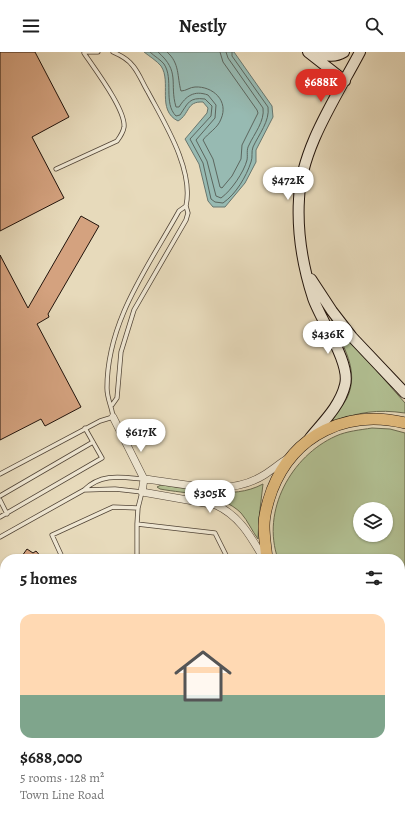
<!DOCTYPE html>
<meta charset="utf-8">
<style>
body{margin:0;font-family:Alegreya,serif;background:#f6f6f6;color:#222;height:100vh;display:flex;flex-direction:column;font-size:15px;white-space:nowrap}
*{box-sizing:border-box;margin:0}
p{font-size:13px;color:#767676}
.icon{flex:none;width:22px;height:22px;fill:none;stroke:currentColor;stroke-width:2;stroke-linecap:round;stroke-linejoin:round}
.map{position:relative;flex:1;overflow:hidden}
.drawer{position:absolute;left:0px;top:502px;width:405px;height:268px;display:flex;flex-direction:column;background:#fff;border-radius:16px 16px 0 0;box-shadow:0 1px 3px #0004}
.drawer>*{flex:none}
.buttons{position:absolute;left:353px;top:450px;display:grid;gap:8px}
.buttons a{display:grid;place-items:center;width:40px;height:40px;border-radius:50%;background:#fff;box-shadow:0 1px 3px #0004;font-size:20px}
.price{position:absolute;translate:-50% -34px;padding:0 9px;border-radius:14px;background:#fff;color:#222;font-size:13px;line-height:26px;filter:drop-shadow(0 1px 2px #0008)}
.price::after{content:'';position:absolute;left:50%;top:24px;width:12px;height:9px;margin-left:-6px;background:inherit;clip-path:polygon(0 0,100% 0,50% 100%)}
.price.on{background:#d93025;color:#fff}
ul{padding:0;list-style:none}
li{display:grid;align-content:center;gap:8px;height:212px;padding:0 20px}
li span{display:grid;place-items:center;height:124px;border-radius:12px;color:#555}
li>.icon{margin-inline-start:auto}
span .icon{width:72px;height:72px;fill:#fffc;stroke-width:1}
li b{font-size:17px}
h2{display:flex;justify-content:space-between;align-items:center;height:48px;padding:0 20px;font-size:17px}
header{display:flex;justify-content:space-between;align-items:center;height:52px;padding:0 20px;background:#fff;font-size:18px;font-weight:600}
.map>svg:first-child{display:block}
.green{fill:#b2c093;stroke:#6a6a4f;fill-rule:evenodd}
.water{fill:#97bab2;stroke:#68776f}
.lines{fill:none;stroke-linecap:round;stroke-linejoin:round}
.shore{stroke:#5c665e;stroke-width:1}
.building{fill:#d4a27f;stroke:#21130b}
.lane-casing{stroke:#524537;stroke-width:5}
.street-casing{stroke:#524537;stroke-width:8}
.secondary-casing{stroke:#21130b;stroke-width:12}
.primary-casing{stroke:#21130b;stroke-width:12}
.lane{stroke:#efe7d3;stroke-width:3.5}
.street{stroke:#efe7d3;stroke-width:7}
.secondary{stroke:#efe7d3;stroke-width:10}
.primary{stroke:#e4bd7e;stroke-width:11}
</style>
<header><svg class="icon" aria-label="menu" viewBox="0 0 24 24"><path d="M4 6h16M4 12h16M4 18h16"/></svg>Nestly<svg class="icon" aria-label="search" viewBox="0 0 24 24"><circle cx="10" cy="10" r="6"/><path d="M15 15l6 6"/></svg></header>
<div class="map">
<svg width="405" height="770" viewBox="0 0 405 770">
<rect width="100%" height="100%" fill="#e7dabb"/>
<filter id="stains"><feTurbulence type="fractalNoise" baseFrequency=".005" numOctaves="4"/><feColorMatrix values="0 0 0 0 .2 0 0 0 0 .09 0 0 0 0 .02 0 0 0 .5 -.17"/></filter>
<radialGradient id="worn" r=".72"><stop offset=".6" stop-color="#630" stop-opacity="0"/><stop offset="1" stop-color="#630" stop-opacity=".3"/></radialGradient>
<!-- green -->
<path class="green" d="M332,268L405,351V361C377,357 359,360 332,370C335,361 343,354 347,346C360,319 343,293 331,270Z
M372,376L390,377L405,381V575L400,576V507H278C261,459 291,404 336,384C347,379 360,378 372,376ZM360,457H386V483H360Z
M263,432L259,466L258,487C252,479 248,469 241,461C221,441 186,442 160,437L157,435L161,433C195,436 231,449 263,432Z
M138,765H201L190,770H132Z"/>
<!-- water -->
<path class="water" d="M144,0H234L272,54L273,65L256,98V110L245,131L225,155H213L208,149L199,112L185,87L207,61L208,56L203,50C186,49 190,62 178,69C156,58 172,30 161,14C157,9 149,4 144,0Z"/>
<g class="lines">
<!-- shore -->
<path class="shore" d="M150,0C154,4 161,8 164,12C174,27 163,51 176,64L180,63C188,51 189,45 205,47L212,54L211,64L190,87L203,111L211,147L215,150L223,151C236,142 246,125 251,110C253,105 251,100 253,95C259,82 270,69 268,55L232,4V0
M158,0C181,20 169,31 176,55H179C186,44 194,38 208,43L216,53L215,66L196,88L207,109L216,144L221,146C231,139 244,120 247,108C248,103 246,98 249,93C254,82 265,69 263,56L228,6L226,0
M167,0C180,11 177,25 181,39C186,39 190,35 195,35C213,34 229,49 221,67C218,76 208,81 203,88L213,107L220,135L222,136L232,124L241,107L242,93L258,61L257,58L223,10L220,0"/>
</g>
<!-- building -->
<path class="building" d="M0,0H35L69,65L32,85L64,146L0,179Z
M81,164L99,174L48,262L49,265L37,272L81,355L45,374L41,367L0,388V203L28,256Z
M27,497L33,501L36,499L43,507H25L22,504Z"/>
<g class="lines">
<defs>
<path id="lane" d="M84,0H98
M113,0C120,3 128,7 133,14C139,21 143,32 148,40C165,72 194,118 186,154
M56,117L117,89C120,85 123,81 124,75C126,58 94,16 84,1
M0,422L100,369L113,365C112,355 107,347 107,336C107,269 148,215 179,159L186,154L188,161L186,168L134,258L121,300L117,346L112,353
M84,438L115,437L142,440L138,456L137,472L215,481L228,507
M0,444L93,390
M0,448L7,462
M0,465L102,406L85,376
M0,485L84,438C101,421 121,425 143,427
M63,507L52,483L113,455L138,456
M137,507V472"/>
<path id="street" d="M113,365L144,427L142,440L216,453C240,464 251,485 264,507
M144,427C184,431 227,446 264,423C272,418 279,412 287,407"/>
<path id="secondary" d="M308,0L345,29
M316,0C327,4 334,6 344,0
M311,227L332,259L352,285L405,341
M310,386C323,370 340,354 345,333C351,311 321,269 313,246C303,215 297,180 299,147C301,96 337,44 360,0"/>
<path id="primary" d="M267,507C266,496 264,485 264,474C264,462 268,449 272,438C294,382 347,357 405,371
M400,588L405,586
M400,622L405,619
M114,770L119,765
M128,770L132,765
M213,770L225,765"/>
</defs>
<!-- lane casing -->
<use href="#lane" class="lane-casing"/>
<!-- street casing -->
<use href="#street" class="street-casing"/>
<!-- secondary casing -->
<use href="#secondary" class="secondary-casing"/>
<!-- primary casing -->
<use href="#primary" class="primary-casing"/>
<!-- lane -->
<use href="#lane" class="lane"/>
<!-- street -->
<use href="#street" class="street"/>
<!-- secondary -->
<use href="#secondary" class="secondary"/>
<!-- primary -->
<use href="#primary" class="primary"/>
</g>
<rect width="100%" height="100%" filter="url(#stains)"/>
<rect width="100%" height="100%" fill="url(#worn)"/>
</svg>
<div class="buttons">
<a><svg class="icon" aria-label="layers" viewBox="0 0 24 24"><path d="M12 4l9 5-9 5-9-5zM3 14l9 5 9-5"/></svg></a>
</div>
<b class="price on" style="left:321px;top:51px">$688K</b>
<b class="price" style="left:288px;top:149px">$472K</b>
<b class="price" style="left:328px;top:303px">$436K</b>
<b class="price" style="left:141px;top:401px">$617K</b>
<b class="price" style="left:210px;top:462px">$305K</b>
<section class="drawer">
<h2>5 homes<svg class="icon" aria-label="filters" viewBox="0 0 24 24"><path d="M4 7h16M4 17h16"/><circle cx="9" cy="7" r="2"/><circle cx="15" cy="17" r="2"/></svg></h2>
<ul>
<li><span style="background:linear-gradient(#ffd9b3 65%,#7fa58c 0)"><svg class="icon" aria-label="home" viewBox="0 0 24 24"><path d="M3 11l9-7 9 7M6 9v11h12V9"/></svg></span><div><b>$688,000</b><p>5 rooms · 128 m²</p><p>Town Line Road</p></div></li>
</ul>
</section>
</div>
